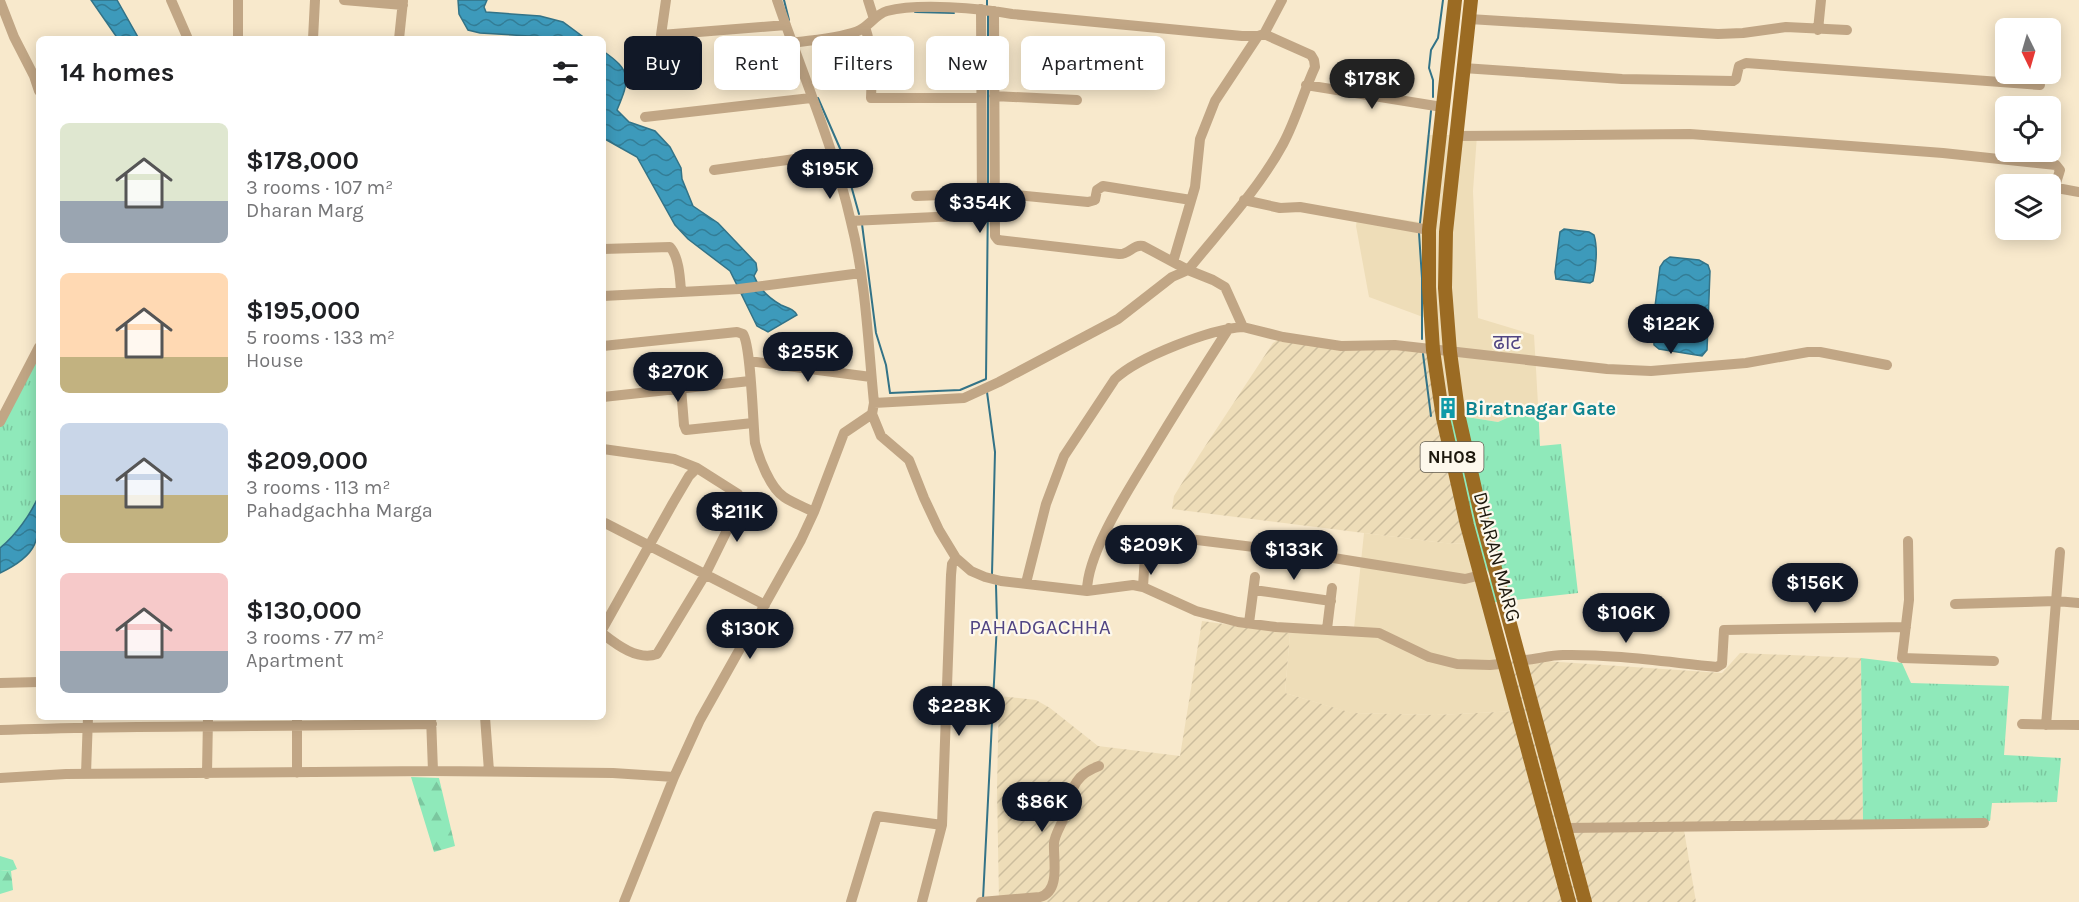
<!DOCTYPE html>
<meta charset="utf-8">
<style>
body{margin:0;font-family:Karla,"Noto Sans Devanagari",sans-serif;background:#f6f6f6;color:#202124;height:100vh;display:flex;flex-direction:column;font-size:22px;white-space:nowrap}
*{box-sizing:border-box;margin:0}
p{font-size:20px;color:#757577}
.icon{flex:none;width:33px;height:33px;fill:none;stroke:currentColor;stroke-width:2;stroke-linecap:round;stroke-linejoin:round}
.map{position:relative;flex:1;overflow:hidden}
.details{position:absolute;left:36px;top:36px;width:570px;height:684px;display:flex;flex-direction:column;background:#fff;border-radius:9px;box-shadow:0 3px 15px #0003}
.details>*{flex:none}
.guide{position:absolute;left:624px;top:36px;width:570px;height:54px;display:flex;gap:12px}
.needle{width:39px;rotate:175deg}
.tools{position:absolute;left:1995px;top:18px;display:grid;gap:12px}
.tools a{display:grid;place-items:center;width:66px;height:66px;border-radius:9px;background:#fff;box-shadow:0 3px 15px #0003;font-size:30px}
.price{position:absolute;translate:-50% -51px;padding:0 14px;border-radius:21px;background:#111827;color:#fff;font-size:20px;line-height:39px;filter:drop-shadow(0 2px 3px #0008)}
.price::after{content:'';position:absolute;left:50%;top:36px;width:18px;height:14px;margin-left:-9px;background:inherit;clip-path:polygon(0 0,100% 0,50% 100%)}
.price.on{background:#222;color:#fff}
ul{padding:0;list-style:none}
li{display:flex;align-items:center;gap:18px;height:150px;padding:0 24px}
li span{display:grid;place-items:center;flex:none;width:168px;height:120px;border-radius:9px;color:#555}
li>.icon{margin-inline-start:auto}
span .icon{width:72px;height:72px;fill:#fffc;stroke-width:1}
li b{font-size:26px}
h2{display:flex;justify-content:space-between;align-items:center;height:72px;padding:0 24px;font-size:26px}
.chip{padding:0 21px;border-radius:9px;background:#fff;box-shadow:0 3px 15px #0003;font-size:21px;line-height:54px}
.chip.on{background:#111827;color:#fff}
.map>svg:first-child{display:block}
.built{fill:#eeddb8}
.industrial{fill:url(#industrial-furrows)}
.grass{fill:url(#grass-tufts)}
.forest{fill:url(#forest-firs)}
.water{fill:url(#water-waves);stroke:#337387;stroke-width:1.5}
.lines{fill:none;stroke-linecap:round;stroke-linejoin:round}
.stream{stroke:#337387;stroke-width:2}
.minor{stroke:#c1a685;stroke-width:10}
.major{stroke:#9b6b23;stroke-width:14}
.labels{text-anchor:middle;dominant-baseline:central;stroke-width:4.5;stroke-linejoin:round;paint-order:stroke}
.shield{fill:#fdf8ec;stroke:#605b50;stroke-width:1.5}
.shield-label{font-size:18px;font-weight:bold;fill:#1d180d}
.culture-label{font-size:20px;font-weight:bold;fill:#0d838f;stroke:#fdf8ec;text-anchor:start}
.street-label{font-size:20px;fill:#1d180d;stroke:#fdf8ec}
.neighbourhood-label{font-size:21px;fill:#514583;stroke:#fdf8ec}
</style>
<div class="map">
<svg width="2079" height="902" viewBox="0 0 2079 902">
<defs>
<pattern id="industrial-furrows" width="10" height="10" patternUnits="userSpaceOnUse" patternTransform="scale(1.5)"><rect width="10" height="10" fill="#eeddb8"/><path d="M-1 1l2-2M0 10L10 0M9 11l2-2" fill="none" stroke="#ccbd9d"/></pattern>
<pattern id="grass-tufts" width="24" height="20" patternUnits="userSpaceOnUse" patternTransform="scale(1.5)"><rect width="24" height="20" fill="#8fe9ba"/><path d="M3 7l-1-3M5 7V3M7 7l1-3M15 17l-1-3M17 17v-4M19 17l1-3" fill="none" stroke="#7bc79f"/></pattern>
<pattern id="forest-firs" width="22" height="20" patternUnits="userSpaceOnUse" patternTransform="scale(1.5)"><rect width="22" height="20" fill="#8fe9ba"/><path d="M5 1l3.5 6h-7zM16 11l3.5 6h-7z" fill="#7bc79f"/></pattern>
<pattern id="water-waves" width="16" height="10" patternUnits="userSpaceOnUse" patternTransform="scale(1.5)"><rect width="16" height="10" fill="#3d9abb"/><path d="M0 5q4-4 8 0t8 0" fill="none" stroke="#337d96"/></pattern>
</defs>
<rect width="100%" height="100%" fill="#f8e9cc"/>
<!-- built -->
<path class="built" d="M1427,135H1477L1473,191L1478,318L1534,335L1538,404L1498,422L1442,413L1431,320L1369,297L1356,226L1358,213L1419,222Z
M1364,533L1444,543L1472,544L1518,711L1436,715L1351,713L1285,693L1290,633L1354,628Z"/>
<!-- industrial -->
<path class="industrial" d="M1283,337L1433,350L1472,544L1444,543L1172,509L1174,496L1200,454L1273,343Z
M1202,621L1290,633L1285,693L1352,713L1436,715L1518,711L1505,661L1530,660L1722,673L1740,653L1861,658L1863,822L1683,824L1696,902H999L997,788L999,696L1036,700L1050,708L1098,746L1180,756Z"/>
<!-- grass -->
<path class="grass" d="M39,347V495C31,514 16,535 0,548V422Z
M1538,404L1540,446L1561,444L1578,593L1489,603L1490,575L1472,544L1442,413L1498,422Z
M1861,658L1902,663L1911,683L2009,686L2004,755L2061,758L2057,802L1992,803L1990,821L1863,822Z
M0,856L13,860L17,869L11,871L0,870Z"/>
<!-- forest -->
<path class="forest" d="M411,777L439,778L455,846L434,852Z
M0,870L11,871L13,890L0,894Z"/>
<!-- water -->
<path class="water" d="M91,0H117L139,39H118Z
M458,0H487L484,7L486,12L540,16L563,22L586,39H548L546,37L480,33L468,30L459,14Z
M603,51C632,71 630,79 617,110L629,122L655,131L670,147L681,168L682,179L693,206L718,223L756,263L757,270L754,276C759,289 769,298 781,305C788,308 794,309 797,315L768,332L757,326L730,271L688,239L675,225L637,157L603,138Z
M1564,229L1589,232L1594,235C1598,248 1596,268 1593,281L1590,283L1556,279L1555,272L1560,232Z
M1670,257L1699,260L1708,265L1710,271L1707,350L1702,356L1659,349L1654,345L1653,322L1660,267L1664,261Z
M39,495C39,538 42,553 0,573V548C16,535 31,514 39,495Z"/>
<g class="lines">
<!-- stream -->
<path class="stream" d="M784,0L789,20
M987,0V8
M915,12L954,13
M1433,97V80L1429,68L1431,50L1438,38L1443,0
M818,98L842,153L859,214
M988,190V14
M1420,223L1431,111
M862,224L876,333L886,365L890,393L960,390L986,379L988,197
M1419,233L1422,278V339
M1423,354L1431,416
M987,392L995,452L992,574
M983,899L997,623L996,585"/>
<!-- minor -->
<path class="minor" d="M171,0L188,39
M238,0V39
M344,0L403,5
M666,0L661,35L786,25
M777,0C802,73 834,147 851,222C866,281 868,343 874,403L872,414L881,436L909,460L924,498L939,530L956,558L971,571L985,577L1001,581L1087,591L1133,585L1143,587L1196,611L1238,622L1276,627L1379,633L1429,657L1457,664L1490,665L1500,664L1505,661
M868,0L874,19
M0,1L14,37L34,76L39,91
M1469,19L1718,34L1743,33L1786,27L1847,30
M865,27C873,50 872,74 871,98H981
M1818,30L1821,0
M1264,34L1282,0
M313,39L315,0
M399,39L403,1
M792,43C811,40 844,38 860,30C870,25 876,14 887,11C918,3 980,8 1012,14L1242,36H1258L1264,34L1311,55L1314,60L1315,67C1303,93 1296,120 1283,144C1258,190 1220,230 1188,270L1143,246C1133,244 1129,255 1119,254L998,240L995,236L994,11
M1463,68L1622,79L1733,81L1736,79L1739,66L1746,63L2040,85
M1306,85L1442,107
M994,96L1077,100
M645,117L811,98
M1456,136L1690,134L1943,153L2056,165L2060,170L2056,183L2057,188L2079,192
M714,170L831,154
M916,196L995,193L1088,202L1095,200L1097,190L1103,186L1191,200
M1244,200L1280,208L1300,207L1429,230
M851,221L978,215L982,212L981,9
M603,249L670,247C679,257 680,278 681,291
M1173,262L1195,187L1200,139L1215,101L1258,36
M603,296L739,289L861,273
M603,346L737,332L743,334C751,346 753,423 755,443C759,458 770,488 784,497C793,503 804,507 814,512
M749,361L871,377
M681,388L684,425L686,430L753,423
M603,397L750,381
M874,403L964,398L999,382L1118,319L1172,277L1188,270L1213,280L1225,287L1243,327L1283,337L1341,346L1395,345L1607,369L1651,371L1746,363L1808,352H1820L1887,365
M0,422L39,347
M603,449L674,459L697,468L738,494L741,502L705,575L657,654C638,661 617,645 603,634
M603,524L605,523L765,605
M1908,541L1909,600L1902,658L1994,661
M1026,583L1046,504L1064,456L1115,379C1138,357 1211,329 1243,327
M1143,587L1146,538L1148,534L1302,553L1465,579L1481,575
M1254,590L1331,601
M1087,591C1087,553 1129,489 1149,456C1175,413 1202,370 1229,328
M1955,604L2056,601L2079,603
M1249,623L1255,577
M603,628L673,503L689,476L697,468
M1327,629L1332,588
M1521,660C1535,660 1548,655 1563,655C1614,654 1666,662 1717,667L1722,664L1724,630L1906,627
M0,683L39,682
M431,717L433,771
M485,717L489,771
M2022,724L2079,725
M2046,725L2060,552
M0,730C144,725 288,727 432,724
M297,773V717
M86,774L88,717
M207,774L208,717
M0,778L66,774L433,771L613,773L674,777
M1566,828L1984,823
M624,902L674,777L700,720L801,540L814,512L844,433L872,414
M851,902L877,816L942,825
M922,902L942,825L951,575L952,564L956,558
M981,902L1040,897C1061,891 1053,859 1054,843C1055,834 1061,826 1064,817C1072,793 1071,776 1099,766"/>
<!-- major -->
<path class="major" d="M1455,0L1429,230V287L1433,350L1443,418L1467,525L1569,902
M1471,0L1446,232L1445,288L1450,352L1459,418L1483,524L1585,902"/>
</g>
<!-- icons -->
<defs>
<symbol id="building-bare" viewBox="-9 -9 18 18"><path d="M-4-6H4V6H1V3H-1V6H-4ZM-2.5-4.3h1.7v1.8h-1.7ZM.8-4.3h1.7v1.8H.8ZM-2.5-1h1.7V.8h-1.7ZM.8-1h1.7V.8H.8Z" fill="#0f9aa8" stroke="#fdf8ec" stroke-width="2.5" paint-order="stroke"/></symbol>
</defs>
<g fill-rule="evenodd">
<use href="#building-bare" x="1433" y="393" width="30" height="30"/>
</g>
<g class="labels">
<!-- shield labels -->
<rect class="shield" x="1420.5" y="442" width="63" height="30" rx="4.5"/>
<g class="shield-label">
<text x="1452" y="457">NH08</text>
</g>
<!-- culture labels -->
<g class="culture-label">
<text x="1465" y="408">Biratnagar Gate</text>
</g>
<!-- street labels -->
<g class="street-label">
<text transform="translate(1497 557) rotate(75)">DHARAN MARG</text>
</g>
<!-- neighbourhood labels -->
<g class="neighbourhood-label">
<text x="1507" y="342">ढाट</text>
<text x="1040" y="627">PAHADGACHHA</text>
</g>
</g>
</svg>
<div class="tools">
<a><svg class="needle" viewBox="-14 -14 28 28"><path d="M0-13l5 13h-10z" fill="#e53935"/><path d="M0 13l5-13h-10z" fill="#757577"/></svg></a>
<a><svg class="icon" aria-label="locate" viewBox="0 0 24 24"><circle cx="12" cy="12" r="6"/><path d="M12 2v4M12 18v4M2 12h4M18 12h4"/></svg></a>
<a><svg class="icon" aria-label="layers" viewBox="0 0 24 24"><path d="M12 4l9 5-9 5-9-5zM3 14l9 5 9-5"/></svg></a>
</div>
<b class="price on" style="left:1372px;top:110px">$178K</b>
<b class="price" style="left:830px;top:200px">$195K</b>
<b class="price" style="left:980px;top:234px">$354K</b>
<b class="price" style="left:1671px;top:355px">$122K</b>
<b class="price" style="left:808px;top:383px">$255K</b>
<b class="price" style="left:678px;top:403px">$270K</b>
<b class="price" style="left:737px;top:543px">$211K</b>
<b class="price" style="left:1151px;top:576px">$209K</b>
<b class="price" style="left:1294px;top:581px">$133K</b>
<b class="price" style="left:1815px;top:614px">$156K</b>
<b class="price" style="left:1626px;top:644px">$106K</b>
<b class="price" style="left:750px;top:660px">$130K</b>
<b class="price" style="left:959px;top:737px">$228K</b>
<b class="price" style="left:1042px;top:833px">$86K</b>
<div class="guide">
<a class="chip on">Buy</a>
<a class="chip">Rent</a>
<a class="chip">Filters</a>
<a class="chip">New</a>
<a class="chip">Apartment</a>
</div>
<section class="details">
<h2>14 homes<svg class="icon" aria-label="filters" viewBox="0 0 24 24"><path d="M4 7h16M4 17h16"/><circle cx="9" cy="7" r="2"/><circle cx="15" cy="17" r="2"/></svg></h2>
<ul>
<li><span style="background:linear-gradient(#dfe7d0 65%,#9aa5b1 0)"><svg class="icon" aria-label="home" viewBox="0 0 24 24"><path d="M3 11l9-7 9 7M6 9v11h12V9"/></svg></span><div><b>$178,000</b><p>3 rooms · 107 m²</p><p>Dharan Marg</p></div></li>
<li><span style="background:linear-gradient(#ffd9b3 70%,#c2b280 0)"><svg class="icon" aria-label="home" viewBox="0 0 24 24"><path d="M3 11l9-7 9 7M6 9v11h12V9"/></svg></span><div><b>$195,000</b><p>5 rooms · 133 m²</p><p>House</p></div></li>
<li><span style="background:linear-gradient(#c9d6e8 60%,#c2b280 0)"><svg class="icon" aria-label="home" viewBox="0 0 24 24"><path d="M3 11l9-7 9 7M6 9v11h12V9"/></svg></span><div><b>$209,000</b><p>3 rooms · 113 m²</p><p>Pahadgachha Marga</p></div></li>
<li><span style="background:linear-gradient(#f6c9c9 65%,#9aa5b1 0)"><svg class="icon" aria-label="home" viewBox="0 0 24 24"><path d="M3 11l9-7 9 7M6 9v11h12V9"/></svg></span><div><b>$130,000</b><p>3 rooms · 77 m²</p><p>Apartment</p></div></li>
</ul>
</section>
</div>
